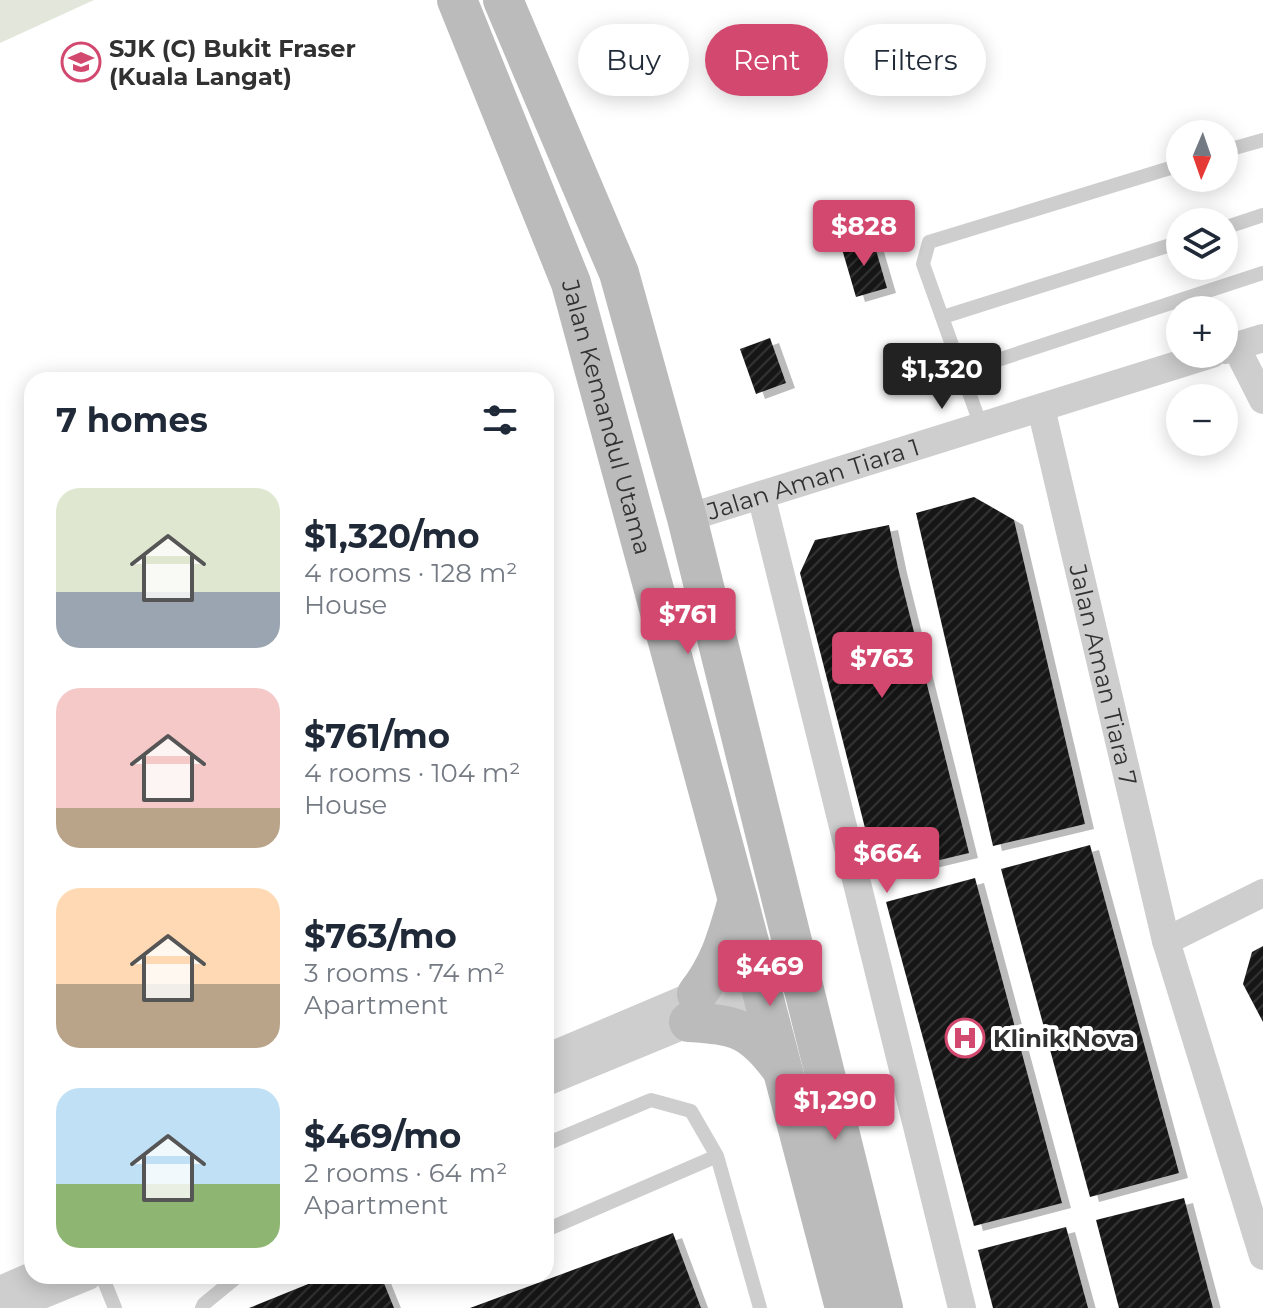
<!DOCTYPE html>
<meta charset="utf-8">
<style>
body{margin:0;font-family:Montserrat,sans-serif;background:#f6f6f7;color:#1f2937;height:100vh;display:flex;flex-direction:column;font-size:30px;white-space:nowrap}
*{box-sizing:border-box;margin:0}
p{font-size:26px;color:#747a83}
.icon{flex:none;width:44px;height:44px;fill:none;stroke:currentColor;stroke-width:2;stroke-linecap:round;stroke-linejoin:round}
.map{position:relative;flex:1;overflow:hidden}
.details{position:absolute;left:24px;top:372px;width:530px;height:912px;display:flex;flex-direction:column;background:#fff;border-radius:24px;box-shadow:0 4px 20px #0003}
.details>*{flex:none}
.top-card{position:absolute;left:578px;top:24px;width:564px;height:72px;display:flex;gap:16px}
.needle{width:52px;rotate:182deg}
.tools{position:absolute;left:1166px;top:120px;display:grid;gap:16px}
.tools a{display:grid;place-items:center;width:72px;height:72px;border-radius:50%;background:#fff;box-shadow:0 4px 20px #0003;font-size:40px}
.price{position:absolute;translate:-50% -68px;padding:0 18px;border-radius:8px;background:#d3486f;color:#fff;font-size:26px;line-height:52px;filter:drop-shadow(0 2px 4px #0008)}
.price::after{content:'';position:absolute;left:50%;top:48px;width:24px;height:18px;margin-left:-12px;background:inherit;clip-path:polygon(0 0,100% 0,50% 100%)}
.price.selected{background:#222;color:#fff}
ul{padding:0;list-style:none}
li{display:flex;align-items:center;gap:24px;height:200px;padding:0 32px}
li span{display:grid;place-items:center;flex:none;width:224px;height:160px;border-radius:24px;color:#555}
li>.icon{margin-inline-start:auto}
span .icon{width:96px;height:96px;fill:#fffc;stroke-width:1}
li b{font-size:34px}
h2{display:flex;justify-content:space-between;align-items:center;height:96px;padding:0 32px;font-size:34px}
.pill{padding:0 28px;border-radius:36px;background:#fff;box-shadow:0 4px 20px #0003;font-size:28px;line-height:72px}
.pill.selected{background:#d3486f;color:#fff}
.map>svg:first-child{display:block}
.garden{fill:#e3e7db}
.building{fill:url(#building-hatch);filter:url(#shadow)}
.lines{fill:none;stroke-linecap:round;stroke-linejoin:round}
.lane{stroke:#cecece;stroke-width:14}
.street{stroke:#cecece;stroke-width:28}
.secondary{stroke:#bbb;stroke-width:40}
.labels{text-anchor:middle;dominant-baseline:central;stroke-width:8;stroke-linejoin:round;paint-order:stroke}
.poi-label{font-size:24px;font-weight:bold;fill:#313131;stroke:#fff;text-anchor:start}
.street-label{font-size:24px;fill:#313131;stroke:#fff}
</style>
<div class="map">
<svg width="1263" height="1308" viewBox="0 0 1263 1308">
<defs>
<pattern id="building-hatch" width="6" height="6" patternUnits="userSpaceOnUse" patternTransform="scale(2)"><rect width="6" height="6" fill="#181818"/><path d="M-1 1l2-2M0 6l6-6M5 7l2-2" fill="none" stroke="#313131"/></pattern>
<filter id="shadow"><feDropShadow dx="9" dy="5" stdDeviation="0" flood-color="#0004"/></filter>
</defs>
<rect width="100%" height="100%" fill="#fff"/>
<!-- garden -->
<path class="garden" d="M0,0H94L0,43Z"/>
<!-- building -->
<path class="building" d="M873,240L887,288L856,297L842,249Z
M770,338L786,383L756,394L740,349Z
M974,497L1014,520L1085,824L993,846L916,513Z
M889,525L898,568L969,853L877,875L800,573L815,540Z
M1090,845L1179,1173L1090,1197L1001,869Z
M975,878L1062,1203L974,1226L886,902Z
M1263,946V1022L1243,984L1252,952Z
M1184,1198L1213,1308H1119L1096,1220Z
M1066,1227L1088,1308H993L978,1250Z
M673,1233L701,1308H470Z
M328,1276H381L394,1308H249Z"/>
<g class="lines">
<!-- lane -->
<path class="lane" d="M1224,151L1263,140
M1224,228L1263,215
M943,317L1180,242
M961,372L1263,273
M981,426L923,264L929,242L1180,165
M546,1144L651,1100L691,1111L717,1156L760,1308
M546,1230L717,1156
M102,1276L115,1308
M202,1308L204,1304L238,1276"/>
<!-- street -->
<g class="street">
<path d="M1236,347L1263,400"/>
<path d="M1224,350L1263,338"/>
<path id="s1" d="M1041,408L1166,941L1263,1256"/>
<path d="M761,495L962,1308"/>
<path id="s2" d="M687,518L1212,354"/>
<path d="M1166,941L1263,893"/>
<path d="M546,1058L756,969L770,975"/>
<path d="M546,1082L762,993L773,979"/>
<path d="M0,1290L32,1276"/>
<path d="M10,1308L88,1276"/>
</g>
<!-- secondary -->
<g class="secondary">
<path id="s3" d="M457,0L571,283L738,900L845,1308"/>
<path d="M503,0L619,273L687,518L883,1308"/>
<path d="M697,994C721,963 727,937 738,900"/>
<path d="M689,1022C736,1025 751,1028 780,1067"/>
</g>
</g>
<!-- icons -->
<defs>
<symbol id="school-ring" viewBox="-11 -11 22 22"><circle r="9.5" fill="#fff" stroke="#d3486f" stroke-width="1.5"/><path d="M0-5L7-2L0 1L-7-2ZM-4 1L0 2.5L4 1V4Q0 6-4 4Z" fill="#d3486f"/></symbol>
<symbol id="hospital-ring" viewBox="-11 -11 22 22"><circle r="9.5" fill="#fff" stroke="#d3486f" stroke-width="1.5"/><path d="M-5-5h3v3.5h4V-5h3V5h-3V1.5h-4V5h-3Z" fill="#d3486f"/></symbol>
</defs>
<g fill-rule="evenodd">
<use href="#school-ring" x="59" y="40" width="44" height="44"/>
<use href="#hospital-ring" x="943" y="1016" width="44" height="44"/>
</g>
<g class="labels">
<!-- poi labels -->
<g class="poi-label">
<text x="109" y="48">SJK (C) Bukit Fraser<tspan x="109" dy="28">(Kuala Langat)</tspan></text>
<text x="993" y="1038">Klinik Nova</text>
</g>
<!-- street labels -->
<g class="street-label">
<text stroke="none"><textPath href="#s3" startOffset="444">Jalan Kemandul Utama</textPath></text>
<text stroke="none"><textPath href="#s2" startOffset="132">Jalan Aman Tiara 1</textPath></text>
<text stroke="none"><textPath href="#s1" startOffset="274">Jalan Aman Tiara 7</textPath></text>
</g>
</g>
</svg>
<div class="tools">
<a><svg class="needle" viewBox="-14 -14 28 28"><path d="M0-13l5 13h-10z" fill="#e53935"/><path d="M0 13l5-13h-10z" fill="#747a83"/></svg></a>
<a><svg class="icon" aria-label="layers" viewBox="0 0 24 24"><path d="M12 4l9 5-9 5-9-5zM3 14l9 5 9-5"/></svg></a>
<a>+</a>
<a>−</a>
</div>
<b class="price" style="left:864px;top:268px">$828</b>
<b class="price selected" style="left:942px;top:411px">$1,320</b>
<b class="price" style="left:688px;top:656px">$761</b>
<b class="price" style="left:882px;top:700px">$763</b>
<b class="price" style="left:887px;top:895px">$664</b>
<b class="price" style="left:770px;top:1008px">$469</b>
<b class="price" style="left:835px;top:1142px">$1,290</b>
<div class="top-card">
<a class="pill">Buy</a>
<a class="pill selected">Rent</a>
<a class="pill">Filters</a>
</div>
<section class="details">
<h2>7 homes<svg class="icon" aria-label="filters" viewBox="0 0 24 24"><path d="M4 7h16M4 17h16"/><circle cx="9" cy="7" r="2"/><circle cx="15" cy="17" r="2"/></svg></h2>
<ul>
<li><span style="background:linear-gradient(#dfe7d0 65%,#9aa5b1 0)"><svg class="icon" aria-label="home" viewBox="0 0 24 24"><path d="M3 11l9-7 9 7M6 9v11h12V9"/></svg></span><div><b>$1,320/mo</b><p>4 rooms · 128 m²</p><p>House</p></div></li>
<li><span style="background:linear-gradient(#f6c9c9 75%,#b9a48a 0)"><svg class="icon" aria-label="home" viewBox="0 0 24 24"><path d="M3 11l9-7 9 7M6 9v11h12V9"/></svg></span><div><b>$761/mo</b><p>4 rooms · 104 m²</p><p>House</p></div></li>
<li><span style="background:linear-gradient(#ffd9b3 60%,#b9a48a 0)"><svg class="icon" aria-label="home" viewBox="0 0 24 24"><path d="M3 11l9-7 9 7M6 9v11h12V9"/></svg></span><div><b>$763/mo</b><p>3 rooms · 74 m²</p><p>Apartment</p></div></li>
<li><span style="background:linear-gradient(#bfe0f5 60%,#8fb573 0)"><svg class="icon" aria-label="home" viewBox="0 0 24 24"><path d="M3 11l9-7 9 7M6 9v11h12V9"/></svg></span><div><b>$469/mo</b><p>2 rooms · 64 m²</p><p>Apartment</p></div></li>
</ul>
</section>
</div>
